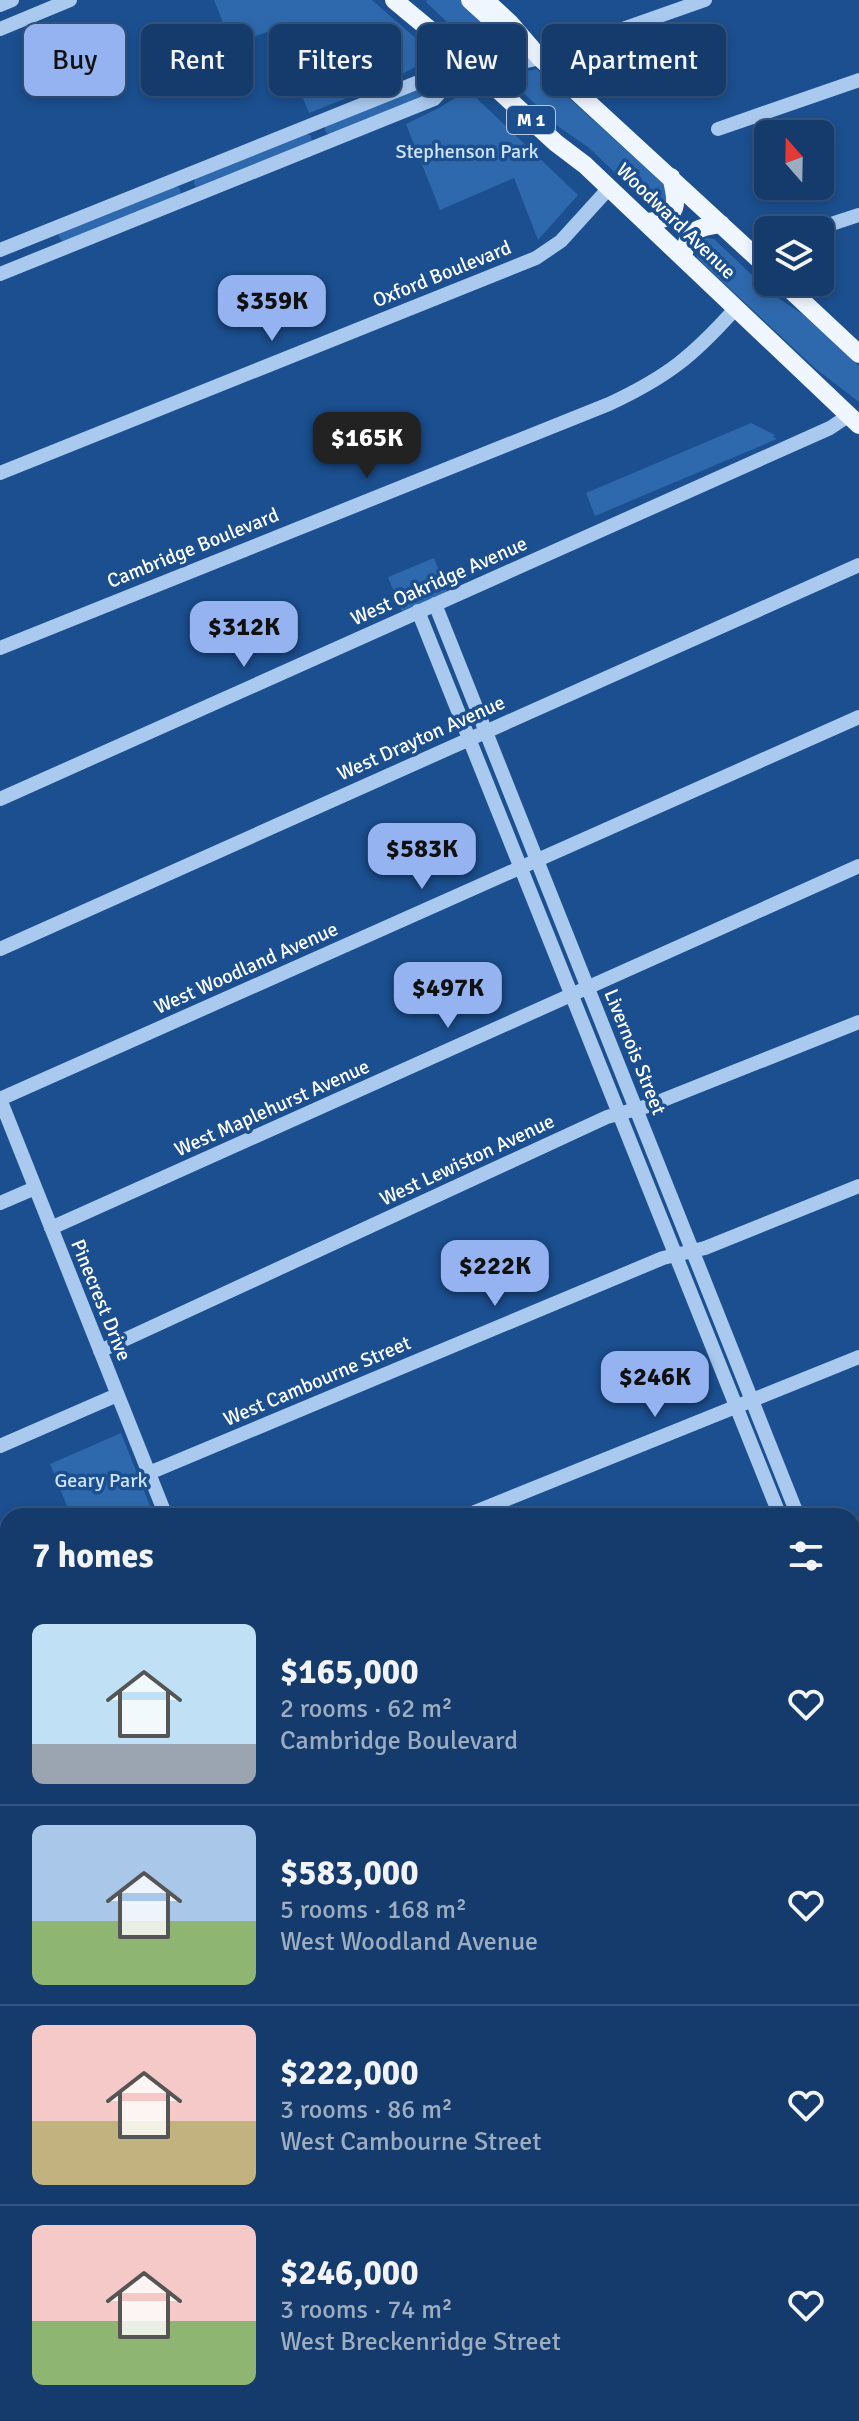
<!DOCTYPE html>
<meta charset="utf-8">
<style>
body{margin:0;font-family:Signika,sans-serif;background:#214673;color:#f1f3f6;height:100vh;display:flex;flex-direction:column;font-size:30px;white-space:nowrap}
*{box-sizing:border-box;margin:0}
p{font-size:26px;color:#9dadc1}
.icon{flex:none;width:44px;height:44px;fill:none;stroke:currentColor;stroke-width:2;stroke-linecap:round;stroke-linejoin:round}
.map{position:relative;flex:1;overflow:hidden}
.side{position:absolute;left:0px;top:1508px;width:860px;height:914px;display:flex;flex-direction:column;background:#143b6b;border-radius:24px 24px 0 0;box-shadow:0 4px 12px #0003,0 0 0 2px #33557e}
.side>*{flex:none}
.hud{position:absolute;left:24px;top:24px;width:812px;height:72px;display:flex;gap:16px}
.needle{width:52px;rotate:340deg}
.tools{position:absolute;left:754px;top:120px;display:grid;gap:16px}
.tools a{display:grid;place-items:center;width:80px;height:80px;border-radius:12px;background:#143b6b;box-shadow:0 4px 12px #0003,0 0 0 2px #33557e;font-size:40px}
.price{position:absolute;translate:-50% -68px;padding:0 18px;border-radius:16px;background:#95b2f1;color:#111;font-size:26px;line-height:52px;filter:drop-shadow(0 2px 4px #0008)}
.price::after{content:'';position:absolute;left:50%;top:48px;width:24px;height:18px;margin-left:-12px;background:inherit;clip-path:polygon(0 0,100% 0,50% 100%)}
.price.current{background:#222;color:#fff}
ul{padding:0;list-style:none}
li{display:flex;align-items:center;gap:24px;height:200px;padding:0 32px}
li+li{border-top:2px solid #33557e}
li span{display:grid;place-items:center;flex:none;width:224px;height:160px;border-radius:12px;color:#555}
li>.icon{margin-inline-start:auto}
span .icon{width:96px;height:96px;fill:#fffc;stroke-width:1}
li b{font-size:34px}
h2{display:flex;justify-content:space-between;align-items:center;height:96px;padding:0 32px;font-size:34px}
.chip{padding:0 28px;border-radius:12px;background:#143b6b;box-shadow:0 4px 12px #0003,0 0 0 2px #33557e;font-size:28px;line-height:72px}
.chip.current{background:#95b2f1;color:#111}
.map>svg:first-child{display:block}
.green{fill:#2e69ad}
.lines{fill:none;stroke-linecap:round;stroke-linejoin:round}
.minor{stroke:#a9c9ee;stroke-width:14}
.major{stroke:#f0f6ff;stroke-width:18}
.labels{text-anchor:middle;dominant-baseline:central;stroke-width:7;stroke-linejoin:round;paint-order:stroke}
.shield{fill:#1b4f8f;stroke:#bbcadd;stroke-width:2}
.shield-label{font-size:18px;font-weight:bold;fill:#fff}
.park-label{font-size:20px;fill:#cfe3fa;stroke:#1b4f8f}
.street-label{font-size:20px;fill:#fff;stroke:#1b4f8f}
</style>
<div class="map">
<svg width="859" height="2421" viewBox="0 0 859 2421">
<rect width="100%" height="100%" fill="#1b4f8f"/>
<!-- green -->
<path class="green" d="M214,0H372L436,56L389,81L309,113L275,29L232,45Z
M427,0H461L520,54L488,61L426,2Z
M537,69L667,187L668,202C659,207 655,207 646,202L588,147L559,127L505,75Z
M433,84L434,94L329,135L325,131V126L329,123Z
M468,90L578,195L538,240L514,178L440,210L406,124L439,108Z
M306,133L311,136L312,141L196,187L194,184L195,177Z
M172,187H179L181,193L177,198L65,242L61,240L58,235L63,230Z
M706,238L714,239L772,294L810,319L859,366V402L816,369L697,258L696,245Z
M751,423L775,435L773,437L777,439L595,516L586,493Z
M434,558L447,592L402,612L388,577Z
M121,1433L154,1516H71L50,1464Z
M8,1563V1695L0,1698V1567Z"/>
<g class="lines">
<!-- minor -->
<path class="minor" d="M0,5L12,0
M0,29L70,0
M718,129L859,80
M813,230L859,215
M0,250L426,79L453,78L540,58L705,0
M752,253L768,245
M0,274L434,99L453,78
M0,473L536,258L561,241L610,187
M435,604L798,1516
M418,611L780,1516
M0,648L609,404C667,377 693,356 735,309
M0,799L830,428L848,416
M0,949L859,565
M0,1099L859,717
M0,1099L166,1516
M0,1203L35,1188
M51,1228L859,866
M100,1351L607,1117L648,1106L859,1022
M0,1446L117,1395
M149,1473L663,1258L705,1248L859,1186
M465,1516L859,1357
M852,1539L859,1536
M0,1705L8,1702
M852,1754L855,1768L859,1822
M0,1883L8,1879
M852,2150L859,2147
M0,2221L8,2217
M852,2295L859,2292
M0,2374L8,2370
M524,2414L527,2421
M851,2414L854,2421
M259,2421L276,2414
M566,2421L582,2414"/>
<!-- major -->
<path class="major" d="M394,0L459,54L556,143L585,165L859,425
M470,0L492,20
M485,0L510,23L540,58L768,268
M647,222C680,219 678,203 671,177
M683,258C687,232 695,227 721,224
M782,282L859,354
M852,1714L859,1711
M0,2065L8,2061"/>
</g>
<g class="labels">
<!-- shield labels -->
<rect class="shield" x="507" y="106" width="48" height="28" rx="6"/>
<g class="shield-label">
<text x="531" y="120">M 1</text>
</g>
<!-- park labels -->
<g class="park-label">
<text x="467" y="151">Stephenson Park</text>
<text x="101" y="1480">Geary Park</text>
</g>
<!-- street labels -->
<g class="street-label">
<text transform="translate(676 221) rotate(44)">Woodward Avenue</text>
<text transform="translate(442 274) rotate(-22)">Oxford Boulevard</text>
<text transform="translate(193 548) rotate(-22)">Cambridge Boulevard</text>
<text transform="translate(439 581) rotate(-24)">West Oakridge Avenue</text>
<text transform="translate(421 738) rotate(-24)">West Drayton Avenue</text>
<text transform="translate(246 968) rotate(-24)">West Woodland Avenue</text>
<text transform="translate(635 1052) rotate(68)">Livernois Street</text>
<text transform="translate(272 1108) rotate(-24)">West Maplehurst Avenue</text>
<text transform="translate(467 1160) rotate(-25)">West Lewiston Avenue</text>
<text transform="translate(101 1300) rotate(68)">Pinecrest Drive</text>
<text transform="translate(317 1381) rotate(-23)">West Cambourne Street</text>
</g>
</g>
</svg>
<div class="tools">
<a><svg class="needle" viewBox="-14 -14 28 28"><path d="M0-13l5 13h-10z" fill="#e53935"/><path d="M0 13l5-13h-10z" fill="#9dadc1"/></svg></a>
<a><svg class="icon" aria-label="layers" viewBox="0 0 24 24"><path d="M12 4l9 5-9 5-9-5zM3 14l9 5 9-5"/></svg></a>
</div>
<b class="price" style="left:272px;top:343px">$359K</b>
<b class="price current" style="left:367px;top:480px">$165K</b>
<b class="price" style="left:244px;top:669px">$312K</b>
<b class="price" style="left:422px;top:891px">$583K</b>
<b class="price" style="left:448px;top:1030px">$497K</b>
<b class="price" style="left:495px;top:1308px">$222K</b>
<b class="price" style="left:655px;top:1419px">$246K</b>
<div class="hud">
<a class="chip current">Buy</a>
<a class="chip">Rent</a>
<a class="chip">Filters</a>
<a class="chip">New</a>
<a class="chip">Apartment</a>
</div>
<section class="side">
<h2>7 homes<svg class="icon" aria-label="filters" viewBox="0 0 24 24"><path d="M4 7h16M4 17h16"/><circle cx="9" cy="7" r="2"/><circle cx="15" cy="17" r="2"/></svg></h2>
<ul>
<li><span style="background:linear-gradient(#bfe0f5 75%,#9aa5b1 0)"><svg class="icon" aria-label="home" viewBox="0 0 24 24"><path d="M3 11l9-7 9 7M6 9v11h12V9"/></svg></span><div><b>$165,000</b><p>2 rooms · 62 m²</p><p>Cambridge Boulevard</p></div><svg class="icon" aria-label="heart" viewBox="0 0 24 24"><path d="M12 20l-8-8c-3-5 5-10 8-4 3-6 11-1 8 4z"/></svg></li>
<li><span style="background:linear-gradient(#a9c7e8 60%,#8fb573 0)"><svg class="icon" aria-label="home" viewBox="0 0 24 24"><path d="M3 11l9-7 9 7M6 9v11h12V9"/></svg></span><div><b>$583,000</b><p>5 rooms · 168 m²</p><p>West Woodland Avenue</p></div><svg class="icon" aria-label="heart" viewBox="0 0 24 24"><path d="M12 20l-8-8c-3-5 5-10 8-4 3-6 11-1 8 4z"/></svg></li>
<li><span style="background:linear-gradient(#f6c9c9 60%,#c2b280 0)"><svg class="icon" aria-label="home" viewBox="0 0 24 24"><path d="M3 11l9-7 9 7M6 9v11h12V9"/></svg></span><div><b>$222,000</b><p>3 rooms · 86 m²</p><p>West Cambourne Street</p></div><svg class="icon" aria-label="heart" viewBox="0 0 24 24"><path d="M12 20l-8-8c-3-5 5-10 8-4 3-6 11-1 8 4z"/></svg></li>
<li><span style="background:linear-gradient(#f6c9c9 60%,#8fb573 0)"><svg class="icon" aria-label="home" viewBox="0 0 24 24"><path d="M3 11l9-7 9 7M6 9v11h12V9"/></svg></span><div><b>$246,000</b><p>3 rooms · 74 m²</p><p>West Breckenridge Street</p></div><svg class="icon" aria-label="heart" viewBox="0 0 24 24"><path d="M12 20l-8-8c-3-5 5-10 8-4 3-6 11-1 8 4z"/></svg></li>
</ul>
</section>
</div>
